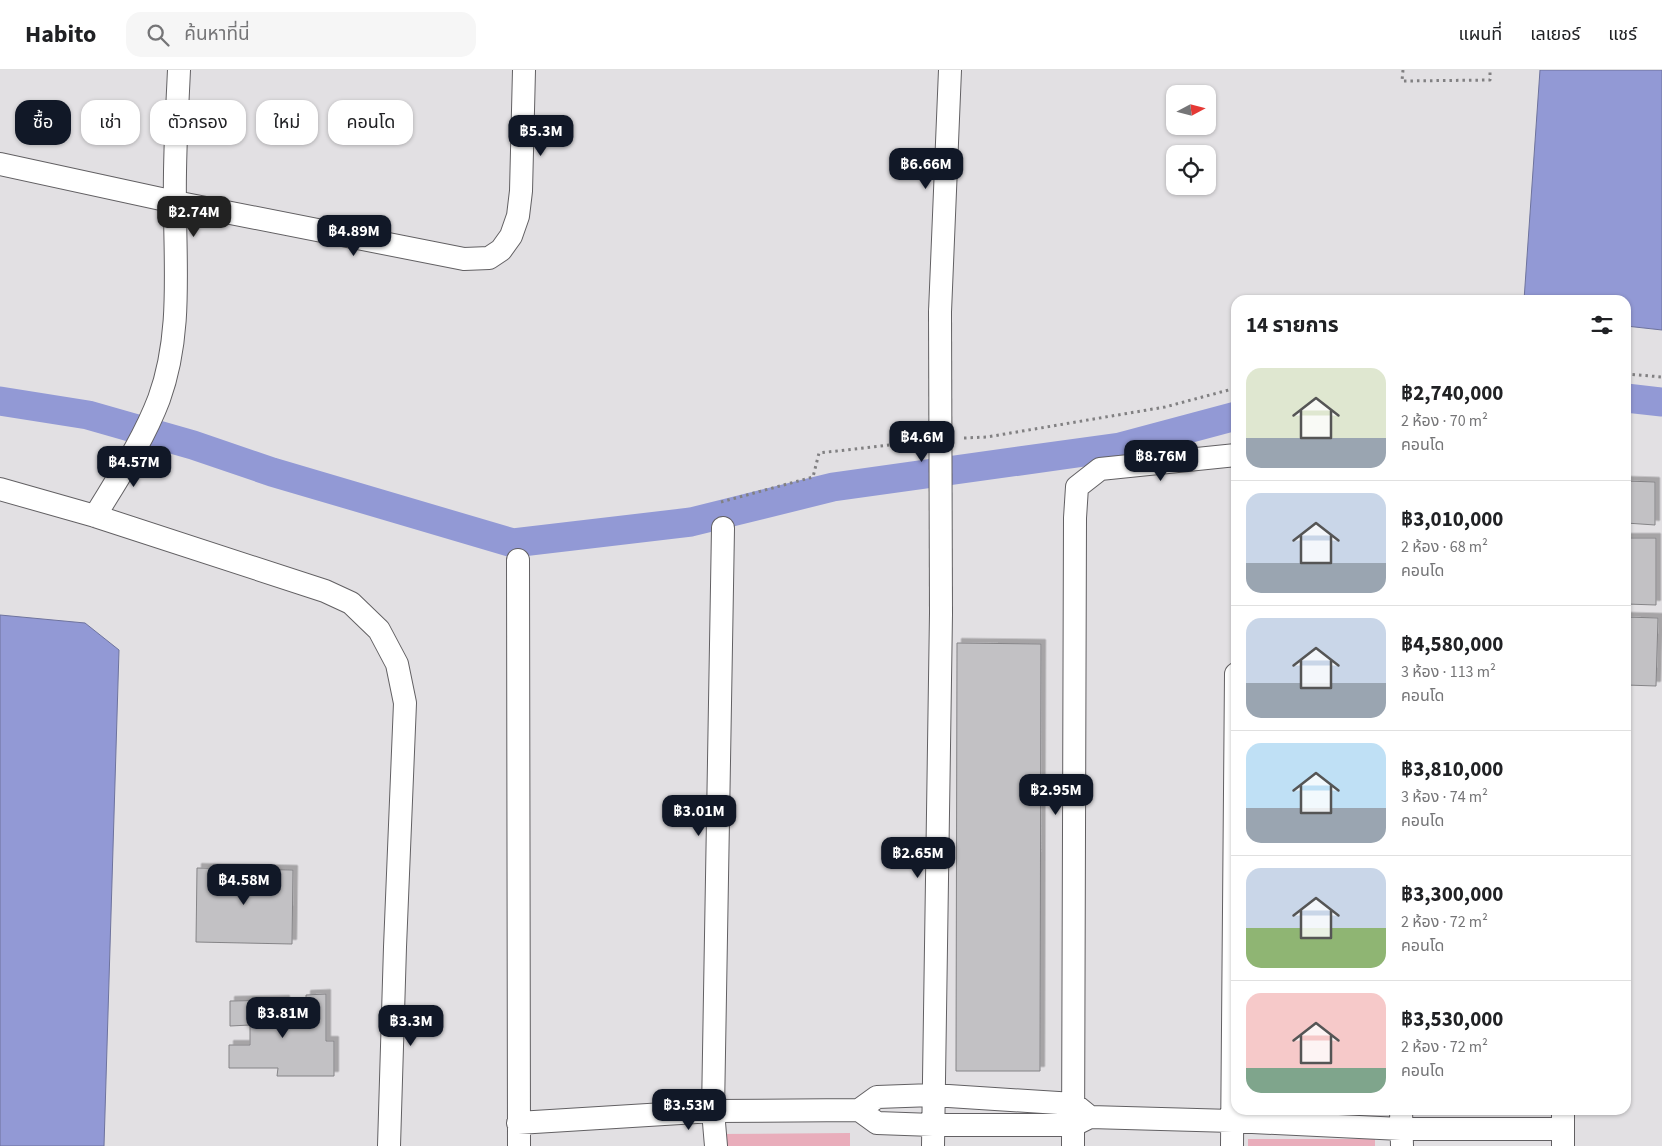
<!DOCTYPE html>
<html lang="th">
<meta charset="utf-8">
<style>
body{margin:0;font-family:"Source Sans 3","Noto Sans Thai",sans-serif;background:#f6f6f6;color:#202124;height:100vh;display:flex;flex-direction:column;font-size:19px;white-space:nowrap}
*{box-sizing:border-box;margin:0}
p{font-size:16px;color:#757577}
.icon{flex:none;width:28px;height:28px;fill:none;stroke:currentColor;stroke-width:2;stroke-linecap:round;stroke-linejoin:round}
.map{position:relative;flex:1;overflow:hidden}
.details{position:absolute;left:1231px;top:225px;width:400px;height:820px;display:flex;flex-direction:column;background:#fff;border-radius:15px;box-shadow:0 1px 4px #0004}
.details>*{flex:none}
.guide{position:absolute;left:15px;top:30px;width:475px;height:45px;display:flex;gap:10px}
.needle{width:32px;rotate:83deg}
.fabs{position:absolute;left:1166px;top:15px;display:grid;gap:10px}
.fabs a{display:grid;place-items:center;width:50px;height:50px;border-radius:10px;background:#fff;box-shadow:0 1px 4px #0004;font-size:25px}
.price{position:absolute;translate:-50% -42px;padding:0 11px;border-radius:10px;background:#111827;color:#fff;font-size:16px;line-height:32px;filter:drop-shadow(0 1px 2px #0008)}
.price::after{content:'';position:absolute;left:50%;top:30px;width:15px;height:11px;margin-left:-8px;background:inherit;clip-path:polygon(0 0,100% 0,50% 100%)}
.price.current{background:#222;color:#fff}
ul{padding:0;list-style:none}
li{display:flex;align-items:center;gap:15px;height:125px;padding:0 15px}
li+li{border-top:1px solid #e0e0e0}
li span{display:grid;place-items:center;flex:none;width:140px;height:100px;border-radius:15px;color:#555}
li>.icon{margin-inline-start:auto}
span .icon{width:60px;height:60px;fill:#fffc;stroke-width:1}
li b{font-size:21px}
h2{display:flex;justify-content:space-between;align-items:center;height:60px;padding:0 15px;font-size:21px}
.pill{padding:0 18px;border-radius:15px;background:#fff;box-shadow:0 1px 4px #0004;font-size:18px;line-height:45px}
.pill.current{background:#111827;color:#fff}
header{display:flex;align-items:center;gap:30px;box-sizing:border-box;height:70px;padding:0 25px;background:#fff;border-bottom:1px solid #e0e0e0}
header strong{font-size:24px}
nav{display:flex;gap:28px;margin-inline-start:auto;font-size:18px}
.search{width:350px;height:45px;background:#f6f6f6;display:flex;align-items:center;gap:12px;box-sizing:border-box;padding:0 18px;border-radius:15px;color:#757577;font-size:19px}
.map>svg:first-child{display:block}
.green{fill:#e9adbb}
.water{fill:#9299d5;stroke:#6e739d}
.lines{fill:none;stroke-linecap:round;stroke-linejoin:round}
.canal{stroke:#9299d5;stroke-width:29}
.building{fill:#c2c1c4;stroke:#858487;filter:url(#shadow)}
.minor-casing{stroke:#626063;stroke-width:24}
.path{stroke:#818082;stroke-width:3;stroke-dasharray:2.5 4;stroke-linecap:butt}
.minor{stroke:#fff;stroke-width:22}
.minor-bridge-casing{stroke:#626063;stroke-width:24;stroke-linecap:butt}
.minor-bridge{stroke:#fff;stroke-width:22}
</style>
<header>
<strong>Habito</strong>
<div class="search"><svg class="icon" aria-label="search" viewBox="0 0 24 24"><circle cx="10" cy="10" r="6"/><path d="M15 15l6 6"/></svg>ค้นหาที่นี่</div>
<nav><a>แผนที่</a><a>เลเยอร์</a><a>แชร์</a></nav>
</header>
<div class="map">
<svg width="1662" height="1076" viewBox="0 0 1662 1076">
<defs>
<filter id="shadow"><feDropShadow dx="4.5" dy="-4.5" stdDeviation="0" flood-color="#0004"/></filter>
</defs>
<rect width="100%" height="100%" fill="#e2e0e3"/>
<!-- green -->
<path class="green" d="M850,1063V1076H716V1064Z
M1248,1069H1375V1076H1248Z"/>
<!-- water -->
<path class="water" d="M1540,0H1662V260L1626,256V230H1524Z
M0,545L85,553L119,580L104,1076H0Z"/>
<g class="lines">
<!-- canal -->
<path class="canal" d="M1626,328L1662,332
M0,331L88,345L193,375L272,402L513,473L691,452L833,417L1120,377L1236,346"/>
</g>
<!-- building -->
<path class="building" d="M1626,411L1655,412V455L1626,453Z
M1626,468H1656V535L1626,534Z
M1626,547L1658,548L1656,616L1626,615Z
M957,573L1041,574L1040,1001H956Z
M197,798L293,800L292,874L196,872Z
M326,924V971H334V1006H277L278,998H229V975H250V955L230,956V931L285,930V956H306V925Z"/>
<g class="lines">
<defs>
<path id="minor" d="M0,94L175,132L464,189L489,188L501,180L511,166L518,146L521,121L524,0
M940,242L950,0
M0,419L95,446L325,521L351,533L379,560L397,594L405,633L395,877L389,1076
M95,446C118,408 143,371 159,329C182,266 175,199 175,133C174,89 177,44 179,0
M518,490L519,1076
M1401,1040L1402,1076
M1563,1040V1076
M1090,1047L1232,1051L1401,1059H1563
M518,1053L713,1041L859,1040L877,1027L933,1025L1074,1034L1090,1047L1074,1055H933L877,1053L859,1040
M716,1076L713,1041L723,458
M933,1076L941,543
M1073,1076L1075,448L1077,417L1100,399L1236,385
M1232,1076L1236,604"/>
</defs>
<!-- minor casing -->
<use href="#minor" class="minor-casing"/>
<!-- path -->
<path class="path" d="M1403,0L1402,11L1490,10V0
M1626,304L1662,307
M964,368L987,367L1165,337L1236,318
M721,432L813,407L819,383L916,372"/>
<!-- minor -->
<use href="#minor" class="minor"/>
<defs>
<path id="minor-bridge" d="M940,242L941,543"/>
</defs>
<!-- minor-bridge casing -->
<use href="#minor-bridge" class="minor-bridge-casing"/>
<!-- minor-bridge -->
<use href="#minor-bridge" class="minor-bridge"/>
</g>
</svg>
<div class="fabs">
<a><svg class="needle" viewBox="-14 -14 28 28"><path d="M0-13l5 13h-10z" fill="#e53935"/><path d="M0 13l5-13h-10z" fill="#757577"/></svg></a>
<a><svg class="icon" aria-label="locate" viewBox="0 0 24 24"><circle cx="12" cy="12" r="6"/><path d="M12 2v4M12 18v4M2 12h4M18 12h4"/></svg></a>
</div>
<b class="price" style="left:541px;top:87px">฿5.3M</b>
<b class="price" style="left:926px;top:120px">฿6.66M</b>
<b class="price current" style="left:194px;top:168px">฿2.74M</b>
<b class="price" style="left:354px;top:187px">฿4.89M</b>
<b class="price" style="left:922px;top:393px">฿4.6M</b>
<b class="price" style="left:1161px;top:412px">฿8.76M</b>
<b class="price" style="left:134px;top:418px">฿4.57M</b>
<b class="price" style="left:1056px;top:746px">฿2.95M</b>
<b class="price" style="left:699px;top:767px">฿3.01M</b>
<b class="price" style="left:918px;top:809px">฿2.65M</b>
<b class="price" style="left:244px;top:836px">฿4.58M</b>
<b class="price" style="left:283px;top:969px">฿3.81M</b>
<b class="price" style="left:411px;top:977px">฿3.3M</b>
<b class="price" style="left:689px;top:1061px">฿3.53M</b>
<div class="guide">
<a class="pill current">ซื้อ</a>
<a class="pill">เช่า</a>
<a class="pill">ตัวกรอง</a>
<a class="pill">ใหม่</a>
<a class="pill">คอนโด</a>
</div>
<section class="details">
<h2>14 รายการ<svg class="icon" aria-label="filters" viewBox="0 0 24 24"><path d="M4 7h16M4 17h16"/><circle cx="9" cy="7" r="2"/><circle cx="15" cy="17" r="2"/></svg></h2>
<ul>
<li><span style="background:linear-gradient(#dfe7d0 70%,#9aa5b1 0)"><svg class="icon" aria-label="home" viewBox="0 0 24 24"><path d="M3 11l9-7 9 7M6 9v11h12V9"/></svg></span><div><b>฿2,740,000</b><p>2 ห้อง · 70 m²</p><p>คอนโด</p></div></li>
<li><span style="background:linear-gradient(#c9d6e8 70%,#9aa5b1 0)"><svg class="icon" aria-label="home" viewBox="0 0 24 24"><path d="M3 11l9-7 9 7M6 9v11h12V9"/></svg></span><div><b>฿3,010,000</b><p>2 ห้อง · 68 m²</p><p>คอนโด</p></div></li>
<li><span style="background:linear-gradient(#c9d6e8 65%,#9aa5b1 0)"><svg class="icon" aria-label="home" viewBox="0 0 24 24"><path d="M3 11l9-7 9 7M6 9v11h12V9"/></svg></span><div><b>฿4,580,000</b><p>3 ห้อง · 113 m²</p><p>คอนโด</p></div></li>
<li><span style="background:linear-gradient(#bfe0f5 65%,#9aa5b1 0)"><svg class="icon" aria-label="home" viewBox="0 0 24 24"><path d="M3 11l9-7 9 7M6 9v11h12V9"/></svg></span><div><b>฿3,810,000</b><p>3 ห้อง · 74 m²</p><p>คอนโด</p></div></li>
<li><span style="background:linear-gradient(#c9d6e8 60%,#8fb573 0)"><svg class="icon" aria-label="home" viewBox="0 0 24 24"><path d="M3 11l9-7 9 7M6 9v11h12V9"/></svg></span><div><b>฿3,300,000</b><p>2 ห้อง · 72 m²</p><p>คอนโด</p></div></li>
<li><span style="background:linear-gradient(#f6c9c9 75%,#7fa58c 0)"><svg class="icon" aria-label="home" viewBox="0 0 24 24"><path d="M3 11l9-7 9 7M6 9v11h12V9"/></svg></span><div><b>฿3,530,000</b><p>2 ห้อง · 72 m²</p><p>คอนโด</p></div></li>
</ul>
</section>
</div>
